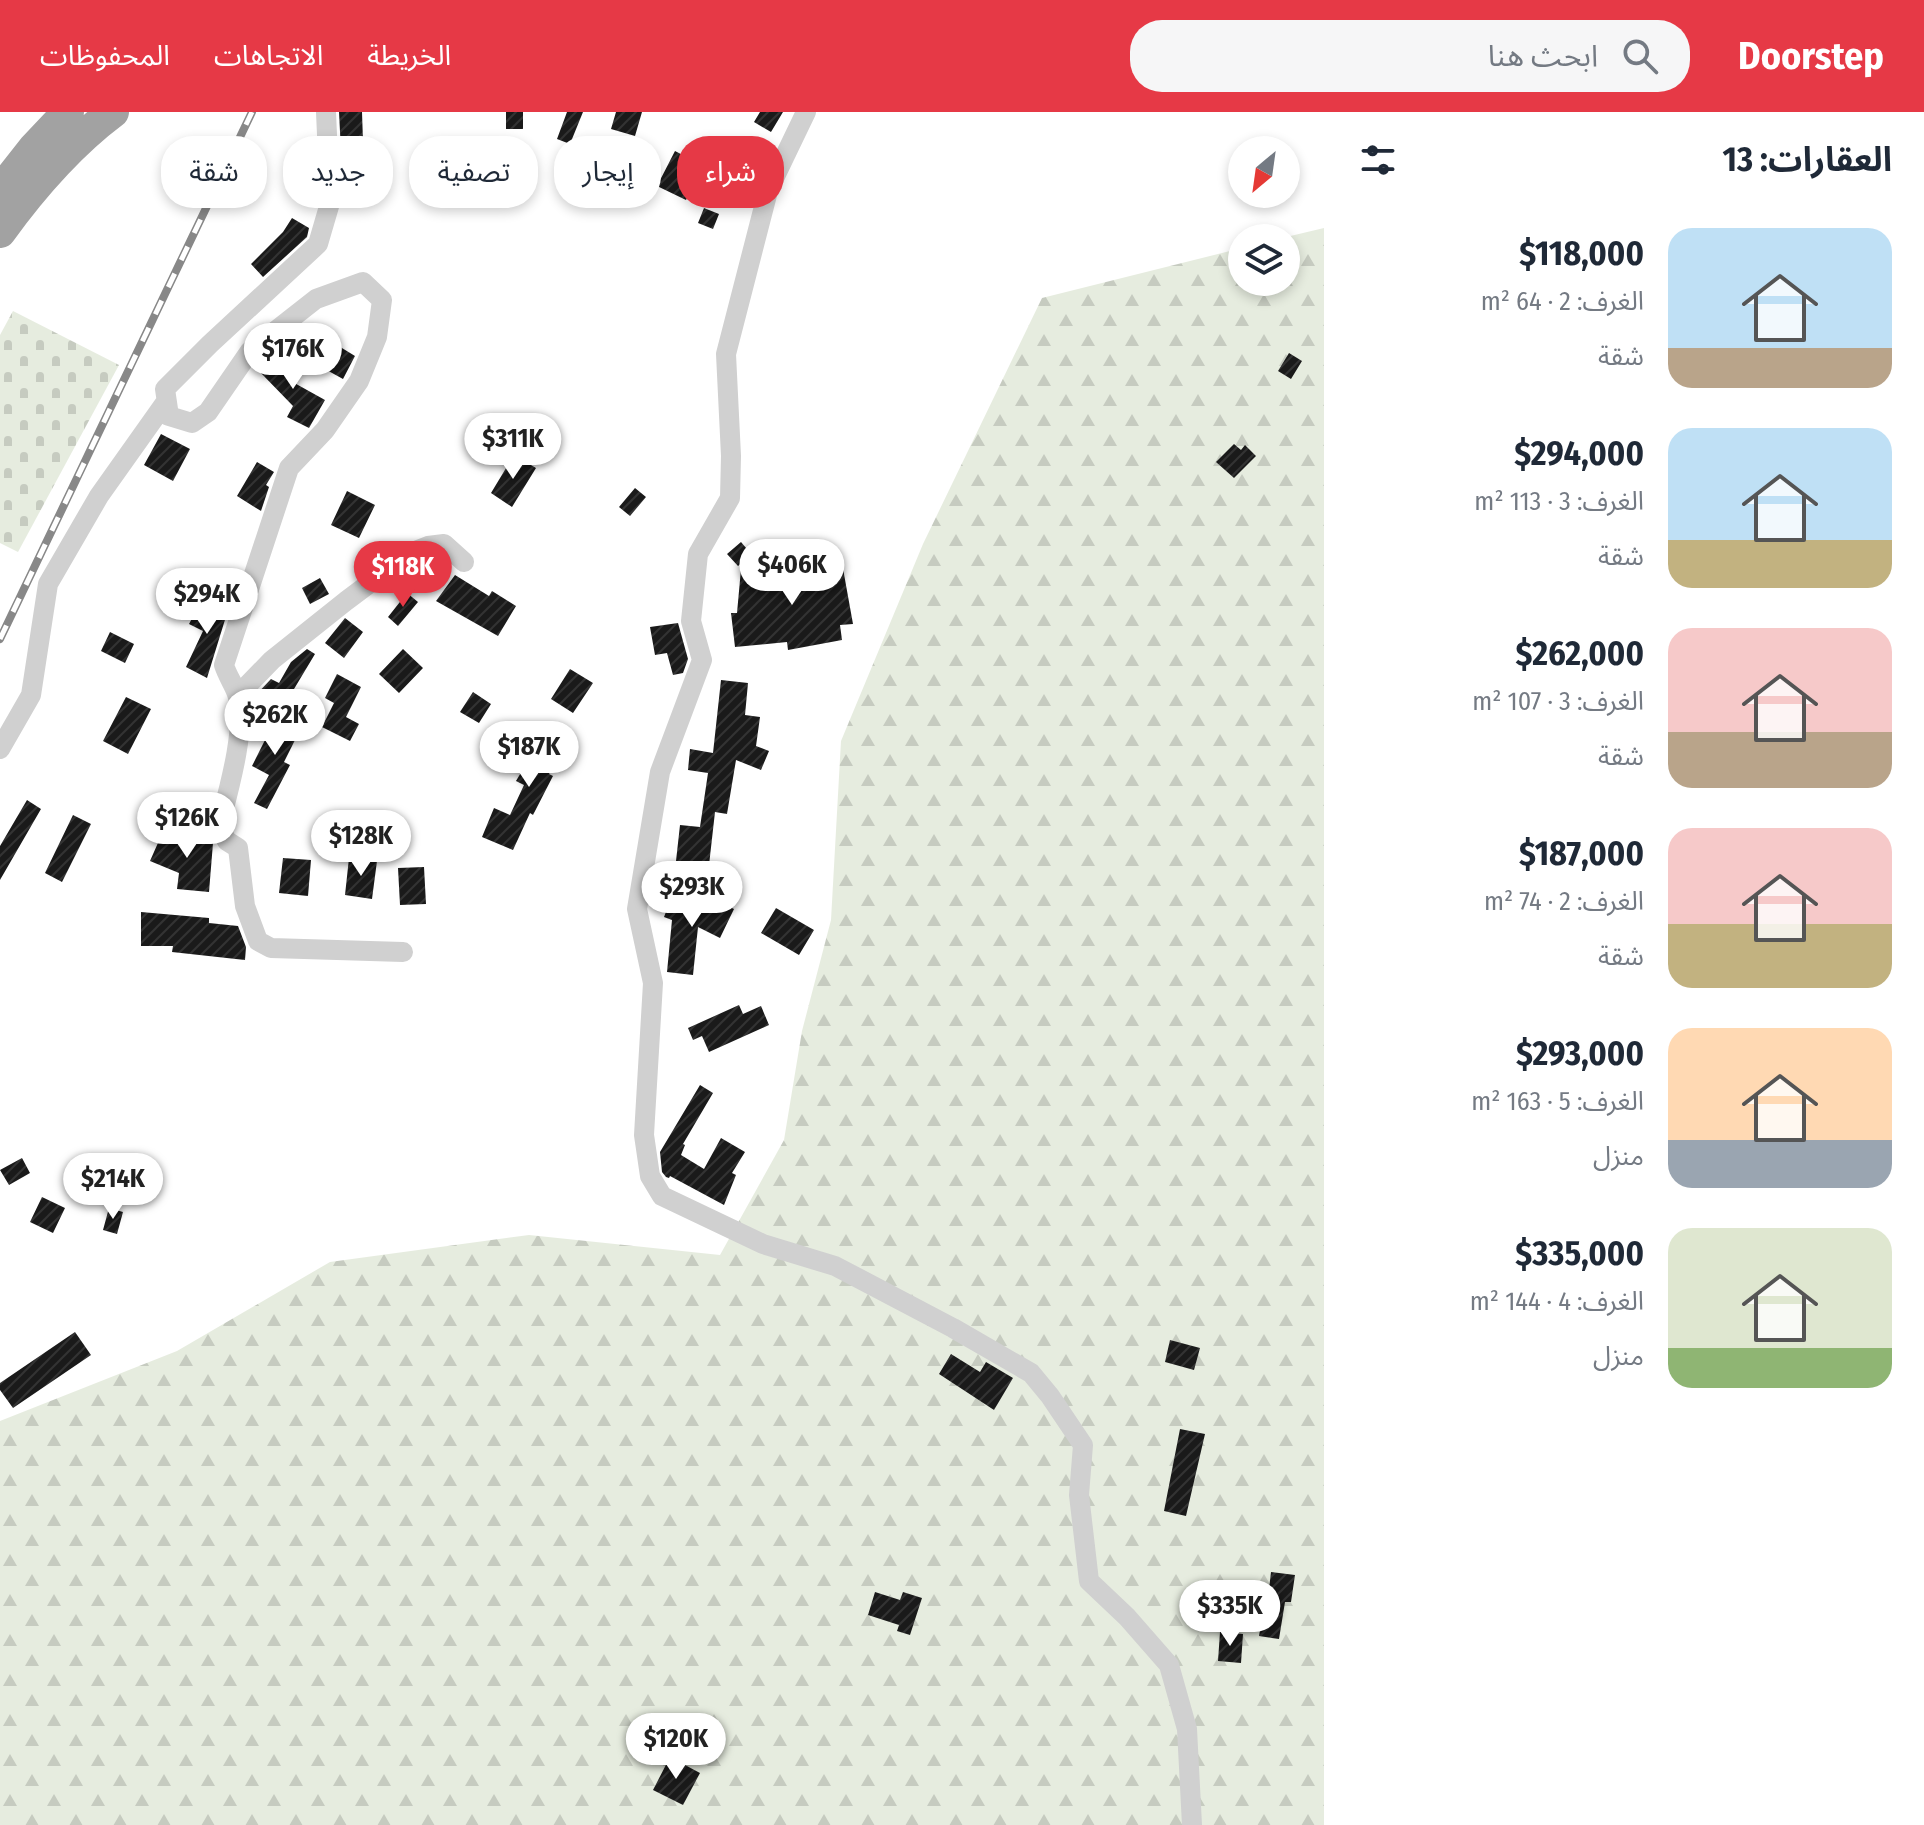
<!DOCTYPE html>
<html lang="ar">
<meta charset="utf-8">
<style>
body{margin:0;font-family:"Fira Sans Condensed","Noto Sans Arabic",sans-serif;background:#f6f6f7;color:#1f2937;direction:rtl;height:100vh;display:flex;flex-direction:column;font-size:30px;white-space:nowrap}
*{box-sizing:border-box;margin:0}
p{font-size:26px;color:#747a83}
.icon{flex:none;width:44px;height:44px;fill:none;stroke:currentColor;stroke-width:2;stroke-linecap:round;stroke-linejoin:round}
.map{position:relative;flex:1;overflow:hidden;direction:ltr}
.side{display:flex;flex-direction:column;background:#fff;width:600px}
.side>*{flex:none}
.banner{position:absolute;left:24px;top:24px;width:760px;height:72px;direction:rtl;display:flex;gap:16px}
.needle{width:52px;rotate:209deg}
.buttons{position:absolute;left:1228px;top:24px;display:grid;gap:16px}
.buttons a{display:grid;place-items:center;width:72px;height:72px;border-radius:50%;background:#fff;box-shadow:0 4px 12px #0003;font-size:40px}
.price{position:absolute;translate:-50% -68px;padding:0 18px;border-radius:28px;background:#fff;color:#222;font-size:26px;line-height:52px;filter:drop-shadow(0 2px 4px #0008)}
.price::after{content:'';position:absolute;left:50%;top:48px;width:24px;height:18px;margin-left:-12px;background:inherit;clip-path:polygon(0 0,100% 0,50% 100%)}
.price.current{background:#e63946;color:#fff}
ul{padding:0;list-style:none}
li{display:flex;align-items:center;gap:24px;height:200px;padding:0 32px}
li span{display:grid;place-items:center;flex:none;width:224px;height:160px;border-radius:24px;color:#555}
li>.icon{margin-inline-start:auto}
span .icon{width:96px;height:96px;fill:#fffc;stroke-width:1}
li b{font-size:34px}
h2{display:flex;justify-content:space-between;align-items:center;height:96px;padding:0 32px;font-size:34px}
.tag{padding:0 28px;border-radius:32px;background:#fff;box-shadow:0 4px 12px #0003;font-size:28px;line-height:72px}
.tag.current{background:#e63946;color:#fff}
header{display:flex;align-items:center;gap:48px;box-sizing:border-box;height:112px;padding:0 40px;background:#e63946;color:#fff}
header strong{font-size:38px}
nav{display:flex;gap:44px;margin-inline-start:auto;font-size:28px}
.search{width:560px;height:72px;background:#f6f6f7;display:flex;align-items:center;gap:20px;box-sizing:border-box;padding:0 28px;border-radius:32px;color:#747a83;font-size:30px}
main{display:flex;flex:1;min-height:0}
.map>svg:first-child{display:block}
.forest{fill:url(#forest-firs)}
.cemetery{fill:url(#cemetery-stones)}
.building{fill:url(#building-hatch)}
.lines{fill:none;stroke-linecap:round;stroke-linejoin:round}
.minor{stroke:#d0d0d0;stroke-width:20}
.trunk{stroke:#a2a2a2;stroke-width:32}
.rail-casing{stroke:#888;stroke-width:8}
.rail{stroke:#fff;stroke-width:5;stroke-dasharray:15;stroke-linecap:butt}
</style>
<header>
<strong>Doorstep</strong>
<div class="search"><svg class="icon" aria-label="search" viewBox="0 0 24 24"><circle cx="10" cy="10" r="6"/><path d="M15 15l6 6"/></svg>ابحث هنا</div>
<nav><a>الخريطة</a><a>الاتجاهات</a><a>المحفوظات</a></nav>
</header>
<main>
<section class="side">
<h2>العقارات: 13<svg class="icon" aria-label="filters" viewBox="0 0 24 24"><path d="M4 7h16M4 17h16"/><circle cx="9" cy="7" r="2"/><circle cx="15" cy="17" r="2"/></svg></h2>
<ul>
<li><span style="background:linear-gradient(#bfe0f5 75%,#b9a48a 0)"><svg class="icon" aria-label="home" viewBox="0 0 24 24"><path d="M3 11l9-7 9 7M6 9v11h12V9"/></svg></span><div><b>$118,000</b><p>الغرف: 2 · 64 m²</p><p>شقة</p></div></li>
<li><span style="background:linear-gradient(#bfe0f5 70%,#c2b280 0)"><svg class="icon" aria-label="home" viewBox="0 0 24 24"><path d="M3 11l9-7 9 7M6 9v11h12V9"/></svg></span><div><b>$294,000</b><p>الغرف: 3 · 113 m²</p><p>شقة</p></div></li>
<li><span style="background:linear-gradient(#f6c9c9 65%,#b9a48a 0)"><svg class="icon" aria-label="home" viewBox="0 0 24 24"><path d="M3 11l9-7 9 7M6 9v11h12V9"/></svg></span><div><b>$262,000</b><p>الغرف: 3 · 107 m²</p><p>شقة</p></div></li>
<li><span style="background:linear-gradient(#f6c9c9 60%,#c2b280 0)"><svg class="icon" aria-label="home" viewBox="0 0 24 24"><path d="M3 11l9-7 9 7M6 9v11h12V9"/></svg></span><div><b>$187,000</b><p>الغرف: 2 · 74 m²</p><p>شقة</p></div></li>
<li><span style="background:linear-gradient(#ffd9b3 70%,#9aa5b1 0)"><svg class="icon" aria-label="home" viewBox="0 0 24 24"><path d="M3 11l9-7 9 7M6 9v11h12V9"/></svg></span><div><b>$293,000</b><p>الغرف: 5 · 163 m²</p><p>منزل</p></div></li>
<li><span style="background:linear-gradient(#dfe7d0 75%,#8fb573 0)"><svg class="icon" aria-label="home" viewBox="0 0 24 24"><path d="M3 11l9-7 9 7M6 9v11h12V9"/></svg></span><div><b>$335,000</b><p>الغرف: 4 · 144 m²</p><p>منزل</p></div></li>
</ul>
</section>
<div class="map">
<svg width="1324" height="1713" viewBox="0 0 1324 1713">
<defs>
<pattern id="forest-firs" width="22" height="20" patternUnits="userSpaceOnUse" patternTransform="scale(2)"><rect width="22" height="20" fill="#e6ecdf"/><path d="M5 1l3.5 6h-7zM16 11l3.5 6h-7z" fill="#c6cbc0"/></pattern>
<pattern id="cemetery-stones" width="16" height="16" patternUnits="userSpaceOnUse" patternTransform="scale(2)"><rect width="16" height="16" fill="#e6ecdf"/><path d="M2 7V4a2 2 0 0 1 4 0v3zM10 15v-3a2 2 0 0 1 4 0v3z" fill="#c6cbc0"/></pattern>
<pattern id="building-hatch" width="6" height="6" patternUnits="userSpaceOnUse" patternTransform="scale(2)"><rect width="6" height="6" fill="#1a1a1a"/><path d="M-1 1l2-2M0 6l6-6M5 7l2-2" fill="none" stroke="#333"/></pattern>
</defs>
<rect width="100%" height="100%" fill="#fff"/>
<!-- forest -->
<path class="forest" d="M1324,116V1713H0V1309L177,1239L330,1150L529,1123L720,1143L784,1028L802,919L831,808L841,629L923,432L1042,186L1242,136V170H1286V126H1282Z"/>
<!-- cemetery -->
<path class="cemetery" d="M13,199L119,253L18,440L0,431V223Z"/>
<!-- building -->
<path class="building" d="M339,0H362L364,58L342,59Z
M506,0H523V17H506Z
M567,0H583L570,32L557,27Z
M616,0H642L635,24L611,17Z
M760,0H783L771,20L754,10Z
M675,39L704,54L686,88L657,74Z
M704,96L719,102L713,117L698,111Z
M292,106L309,116L307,125L263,165L251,152L283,120Z
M337,233L355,244L343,267L323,256Z
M281,240L299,259L289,268L325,288L309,316L287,305L293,294L260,260Z
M1289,241L1302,249L1291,267L1278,259Z
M161,322L190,337L173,369L144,353Z
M1234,332L1241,338L1245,333L1256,344L1234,366L1216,350Z
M514,343L536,356L512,395L491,381Z
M257,350L274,360L266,373L269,375L261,399L237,384Z
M635,376L646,385L630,404L619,395Z
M347,379L375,393L359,426L331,413Z
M741,430L752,443L738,454L727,442Z
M810,451L811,458L842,451L853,512L840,513L842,528L788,538L787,530L735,535L731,501H737L741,457L784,461L783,452Z
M455,463L489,484L492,479L516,494L498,524L436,489Z
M320,466L329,482L310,492L302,476Z
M407,481L418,490L398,514L388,505Z
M203,486L228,498L207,566L186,555L203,519L189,512Z
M345,506L363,520L344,546L325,531Z
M678,511L688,547L683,561L673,563L667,541L655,543L650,515Z
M110,520L134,532L125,551L101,539Z
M307,537L315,542L282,597L256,583L271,567L279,571L291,550Z
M403,537L423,556L399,581L379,562Z
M570,557L593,571L573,601L551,587Z
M337,562L361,575L346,605L359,612L350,629L322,615L334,591L325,586Z
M721,568L748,571L745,603L760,605L756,634L769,639L761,658L736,648L727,702L715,700L708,762L675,758L680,713L700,715L708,661L688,658L690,637L713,641Z
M473,580L491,592L479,611L460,600Z
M126,585L151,597L128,642L103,629Z
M280,598L297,606L289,622L296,626L284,650L290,653L267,697L254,691L269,663L252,654Z
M548,615L559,621L562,615L574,622L549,662L553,664L533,703L530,701L513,738L482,725L494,696L510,703L524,673L516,669Z
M27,688L41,697L0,768V734Z
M73,703L91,712L62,770L45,761Z
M182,721L209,723L213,731L209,780L177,777L179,761L150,749L161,724L181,732Z
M283,746L311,748L308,784L279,781Z
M349,746L377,749L372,787L345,783Z
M424,755L426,792L400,793L398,756Z
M674,779L715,793L717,789L734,797L720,826L698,815L693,863L667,860L672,808L664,805Z
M776,796L814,818L799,843L761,821Z
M141,800L209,806V811L238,814L246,835L245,848L172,840L173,834H141Z
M739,893L743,902L761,894L769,913L709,940L702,924L693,928L688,916Z
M700,973L713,981L683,1032L685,1033L681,1043L704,1057L721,1026L745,1040L732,1061L736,1063L724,1093L670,1064L669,1066L666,1065L662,1060L660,1040Z
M22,1046L30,1061L9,1073L0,1058Z
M42,1085L65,1096L53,1121L30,1110Z
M109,1096L123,1100L117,1122L103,1118Z
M75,1220L91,1243L13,1296L0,1278V1271Z
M1170,1228L1200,1236L1194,1258L1165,1250Z
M951,1242L980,1260L986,1250L1013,1266L994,1298L939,1262Z
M1180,1317L1205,1322L1186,1404L1164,1399Z
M1271,1460L1295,1463L1291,1490H1285L1279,1527L1259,1524L1264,1494H1267Z
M875,1480L900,1488L903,1480L922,1486L910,1523L897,1519L899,1513L868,1503Z
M1220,1520L1243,1522L1241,1551L1218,1549Z
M670,1645L700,1661L683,1693L653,1678Z"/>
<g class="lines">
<!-- minor -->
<path class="minor" d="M326,0L330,91L318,132L210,232L165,277L169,304L192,311L208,300L250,239L316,187L363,170L382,188L377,225L359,269L325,318L289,356L224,553C227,563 234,573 237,582C248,613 227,684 219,715L227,729L238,736L245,794L258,829L271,836L403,840
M806,0L768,79L726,242L731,344L730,386L698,442L691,509L702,548L660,660L637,797L653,871L644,1023L650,1064L662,1084L763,1132L835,1154L953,1216L1031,1261L1050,1284L1083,1333L1079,1383L1089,1469L1127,1505L1169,1553L1187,1617L1192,1713
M238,583L272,548L346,489L410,441L428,434L444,432L464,450
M0,637L31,583L48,472L99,384L165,291"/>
<!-- trunk -->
<path class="trunk" d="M0,79L34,36L68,0
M0,120C32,76 69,33 113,0"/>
<defs>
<path id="rail" d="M0,527L252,0"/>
</defs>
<!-- rail casing -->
<use href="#rail" class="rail-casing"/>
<!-- rail -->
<use href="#rail" class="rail"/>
</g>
</svg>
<div class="buttons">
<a><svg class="needle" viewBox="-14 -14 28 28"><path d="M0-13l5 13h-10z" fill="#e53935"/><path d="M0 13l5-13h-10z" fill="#747a83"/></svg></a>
<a><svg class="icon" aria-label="layers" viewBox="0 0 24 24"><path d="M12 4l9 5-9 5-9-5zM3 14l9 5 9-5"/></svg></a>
</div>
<b class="price" style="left:293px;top:279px">$176K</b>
<b class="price" style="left:513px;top:369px">$311K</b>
<b class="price" style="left:792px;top:495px">$406K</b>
<b class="price current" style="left:403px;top:497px">$118K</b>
<b class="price" style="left:207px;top:524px">$294K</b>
<b class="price" style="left:275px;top:645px">$262K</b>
<b class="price" style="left:529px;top:677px">$187K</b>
<b class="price" style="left:187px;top:748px">$126K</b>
<b class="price" style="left:361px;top:766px">$128K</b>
<b class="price" style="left:692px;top:817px">$293K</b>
<b class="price" style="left:113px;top:1109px">$214K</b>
<b class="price" style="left:1230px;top:1536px">$335K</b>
<b class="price" style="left:676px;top:1669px">$120K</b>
<div class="banner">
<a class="tag current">شراء</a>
<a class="tag">إيجار</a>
<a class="tag">تصفية</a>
<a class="tag">جديد</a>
<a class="tag">شقة</a>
</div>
</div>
</main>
